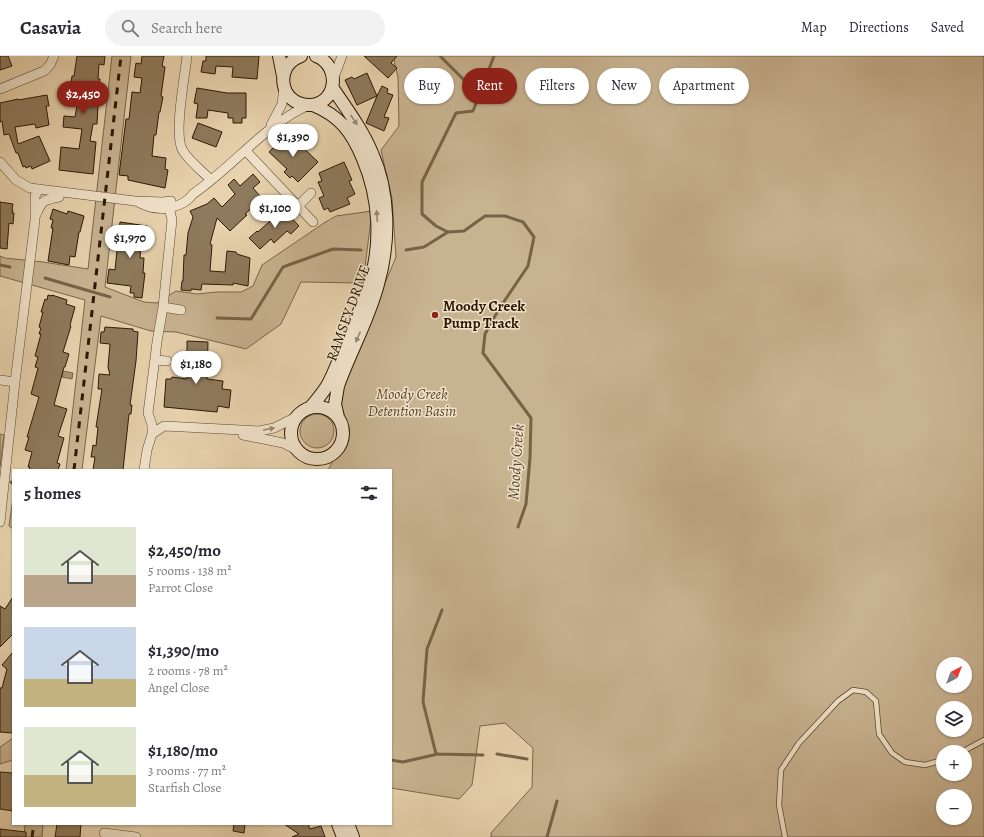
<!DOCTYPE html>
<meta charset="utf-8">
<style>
body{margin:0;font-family:Alegreya,serif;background:#f2f2f3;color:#2b2b33;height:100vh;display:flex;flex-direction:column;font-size:15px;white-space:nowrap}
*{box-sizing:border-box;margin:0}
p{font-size:13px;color:#7c7c81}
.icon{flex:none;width:22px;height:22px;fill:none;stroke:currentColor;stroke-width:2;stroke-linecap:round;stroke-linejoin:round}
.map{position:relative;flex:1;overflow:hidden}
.side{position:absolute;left:12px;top:413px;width:380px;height:356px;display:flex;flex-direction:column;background:#fff;border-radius:0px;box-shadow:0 1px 3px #0004}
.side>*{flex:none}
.guide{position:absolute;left:404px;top:12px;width:380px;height:36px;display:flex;gap:8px}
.needle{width:26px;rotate:42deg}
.buttons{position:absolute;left:936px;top:601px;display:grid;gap:8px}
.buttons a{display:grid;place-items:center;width:36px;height:36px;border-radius:50%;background:#fff;box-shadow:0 1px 3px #0004;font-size:20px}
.price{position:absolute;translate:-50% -34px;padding:0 9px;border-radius:14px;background:#fff;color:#222;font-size:13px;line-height:26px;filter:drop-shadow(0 1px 2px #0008)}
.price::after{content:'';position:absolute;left:50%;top:24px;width:12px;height:9px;margin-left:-6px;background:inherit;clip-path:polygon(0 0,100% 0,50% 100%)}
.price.active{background:#8f2418;color:#fff}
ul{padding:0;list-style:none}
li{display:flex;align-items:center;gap:12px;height:100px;padding:0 12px}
li span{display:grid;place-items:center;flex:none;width:112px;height:80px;border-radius:0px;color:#555}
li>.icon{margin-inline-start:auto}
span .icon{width:48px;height:48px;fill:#fffc;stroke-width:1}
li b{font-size:17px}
h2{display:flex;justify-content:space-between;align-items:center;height:48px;padding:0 12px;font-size:17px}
.chip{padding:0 14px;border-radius:18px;background:#fff;box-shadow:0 1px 3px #0004;font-size:14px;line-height:36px}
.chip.active{background:#8f2418;color:#fff}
header{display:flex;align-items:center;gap:24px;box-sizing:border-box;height:56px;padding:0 20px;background:#fff;border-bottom:1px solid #e1e1e2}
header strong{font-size:19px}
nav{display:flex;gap:22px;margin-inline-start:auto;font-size:14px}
.search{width:280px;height:36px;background:#f2f2f3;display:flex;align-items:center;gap:10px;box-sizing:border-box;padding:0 14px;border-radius:22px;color:#7c7c81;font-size:15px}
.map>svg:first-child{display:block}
.green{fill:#c8b391;stroke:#7a664a;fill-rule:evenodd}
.water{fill:#a89474;stroke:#766347}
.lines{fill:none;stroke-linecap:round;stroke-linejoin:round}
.stream{stroke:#766347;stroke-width:3}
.building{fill:#8e7a5c;stroke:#2c1904}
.lane-casing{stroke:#5b482e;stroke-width:6}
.street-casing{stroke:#5b482e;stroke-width:10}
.secondary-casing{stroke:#2c1904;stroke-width:14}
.lane{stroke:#f0e2ca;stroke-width:4.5}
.street{stroke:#f0e2ca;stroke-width:9}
.secondary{stroke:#f0e2ca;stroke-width:12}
.rail{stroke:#2c1904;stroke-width:3;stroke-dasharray:7 7;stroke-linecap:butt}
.oneway{fill:#988871}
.poi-dot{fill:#8f2418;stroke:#f0e2ca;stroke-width:1.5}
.labels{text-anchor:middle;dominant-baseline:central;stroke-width:3;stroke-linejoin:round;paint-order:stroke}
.poi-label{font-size:15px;font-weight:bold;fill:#2c1904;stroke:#f0e2ca;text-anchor:start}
.street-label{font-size:15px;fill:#2c1904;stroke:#f0e2ca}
.park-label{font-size:15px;font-style:italic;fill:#5b472e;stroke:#f0e2ca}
.water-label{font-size:16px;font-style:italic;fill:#5e4a31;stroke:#f0e2ca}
</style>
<header>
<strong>Casavia</strong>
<div class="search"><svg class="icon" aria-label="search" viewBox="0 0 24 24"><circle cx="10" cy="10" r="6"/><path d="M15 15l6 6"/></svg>Search here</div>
<nav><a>Map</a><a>Directions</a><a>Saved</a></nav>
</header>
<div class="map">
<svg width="984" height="781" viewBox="0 0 984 781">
<rect width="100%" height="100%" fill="#e8d3ae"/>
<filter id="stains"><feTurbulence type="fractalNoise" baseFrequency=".005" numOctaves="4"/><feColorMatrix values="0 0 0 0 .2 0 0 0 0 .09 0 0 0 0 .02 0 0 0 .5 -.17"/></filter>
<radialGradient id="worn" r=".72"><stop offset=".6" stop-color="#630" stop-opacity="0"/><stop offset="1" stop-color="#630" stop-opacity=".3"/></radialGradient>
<!-- green -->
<path class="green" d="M112,0H131L105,231L144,246L157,247L176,235L197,238L217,236H241L253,230L262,209L324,167L336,160L372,155L363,227L301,226L281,268L246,293L176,276L151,275L101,260L82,414H66L85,244L0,220V200L5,202L43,206L88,213Z
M393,0H984V781H491V777L532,731L533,692L505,667L480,670L472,729L459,743L391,732V414H328L347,379L339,341L361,284L396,201L392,143L381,94L399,70L398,21ZM943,608H965V630H943ZM943,652H965V674H943ZM943,696H965V718H943ZM943,740H965V762H943Z
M300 375a17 17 0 1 1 34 0a17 17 0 1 1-34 0Z
M0,378L4,379L0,411Z
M13,442V473L9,470Z
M13,682V704L0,708V691Z
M25,768H43L42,781H24Z"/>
<!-- water -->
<path class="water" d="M63,315L73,317L72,323L62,321Z"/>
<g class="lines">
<!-- stream -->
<path class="stream" d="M440,0L479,39
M494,0L473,55L456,57L422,126V158L436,170L448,176L464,175L485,160H505L523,166L534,181L528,210L499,253L485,278L483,297L531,362L530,402L526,448L518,471
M406,194L424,191L448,176
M0,209L10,211
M45,222L110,241
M217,262L251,263L283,211L333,193L361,194
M11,426L13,428
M442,554L427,593L423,646L436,698L483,699
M497,698L527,703
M391,704L403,706L438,698
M547,781L557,745"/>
</g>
<!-- building -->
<path class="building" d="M0,0H8L12,10L0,14Z
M77,0H105L104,9L99,8L98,23H100L96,49H98L97,68H93L90,85L96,86L93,118L59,114L61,91L79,93L82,73L63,71L64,60L75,61L78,44L69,42L72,20H74Z
M142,0H164L162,10L165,11L161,40L163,41L160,56H159L156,79H154L152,100L166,102L165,113L168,114L165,132L128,124V120L119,119L126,63H129L132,36L140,37L142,22L134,21L136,7L141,8Z
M206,0H259L257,23L232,21L233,11L216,10L215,18L201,16L203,5H206Z
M364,0H397L391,7L397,12L388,22Z
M367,17L377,40L382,30L388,33L387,37L393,39L384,61L389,62L384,75L366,67L377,40L357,49L345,24L352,21L354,23Z
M197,32L227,37H246V62H242V67H233V62H228V57L208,54L207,62H196L198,48L194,47Z
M47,39L49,50H46L49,69L36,72L35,68L15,71L18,88L39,80L50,105L32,113L31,110L26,112L25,110L23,111L18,97H16L9,78L4,79L2,65L0,66V47L18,43V44Z
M198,67L222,76L216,91L192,82Z
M288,77L318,106L298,126L292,120L290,122L284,116L287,113L269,96Z
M344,106L352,124L349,125L355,138L347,142L350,148L330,156L328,152L324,154L319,142L324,140L318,126L322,125L319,117Z
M253,118L260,126L253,132L260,140L256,142L259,146L245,158L247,159L230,175L217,162L210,188L212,189L210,215L225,216L227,195L236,196L237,198L250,202L248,230L233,227V229L202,228L201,234L191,233V235L181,234L182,225H183L184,199H186L188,177L193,161L190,155L207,148L214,142L222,151L235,138L228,129L234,123L240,130Z
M0,146L13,148L12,153L13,154L12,157H14L13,168L9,167L7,193L0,192Z
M53,153L67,158L68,155L84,160L80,176H79L75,201L70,200L69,209L48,205L53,172H51L53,164L50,163Z
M283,153L299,170L291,178L287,175L274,187L271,183L260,193L249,182L257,175L258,176Z
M120,166L147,170L145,187L141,186L140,202H144L143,217H145L142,242L134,241V237H130L131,230L107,227L109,213L115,214Z
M48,239L52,240V239L67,244L66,248L75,251L70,269L71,270L63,296L69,298L65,311H64L54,349L67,353L58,380L64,382L57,407L60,408L58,414H29L30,411H28L32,396L25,394L29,381H27L39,341L31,338L38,312L35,311L38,301L35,300L41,278H39L41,272L39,271L43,256H41L45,243L47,244Z
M105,271L133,273V275L138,276L136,305L130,349H132L131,358H129L123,414H93L95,401H91L93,389L96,390L98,371H96L102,333H98L99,318L110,319L108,311L110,288L100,287L101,276H104Z
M187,285L208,286L207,323L223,325L222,333L231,334L229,352L218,350L217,356L164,351L166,323H171L172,321L187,323Z
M13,541V578L0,591V550L5,553Z
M13,596V677L0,676V632H2L7,613L2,609Z
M0,716L13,717V755L0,753Z
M57,768H81L80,781H55Z
M234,768H245L244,777L233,775Z
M284,768H308L310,773L321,770L325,781H292L299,778Z
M0,773L26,776V781H0Z"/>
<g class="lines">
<defs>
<path id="lane" d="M962,696L984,684
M785,781L779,749L781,714L799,687L838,645L853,634L866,636L876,645L879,678L892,697L905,706L925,709L943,704"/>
<path id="street" d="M187,0C185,20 173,80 183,95C190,106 202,115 211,124
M333,24L342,0
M0,33L44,15L50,9L54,0
M271,69L282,48L284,31
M246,95L313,166
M0,106L16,124L30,132L135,145L163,146L171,145
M135,145C139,146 143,149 147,150C162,156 184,151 193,138C234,110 264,69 309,49
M168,147L172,164L163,251L181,254
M298,150L311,137
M36,159C42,144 44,144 59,141
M155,304L167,305
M0,324L15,326
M152,378V369L148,357L157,286L163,251
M243,379L283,387L297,394
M144,414L147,394L152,378L164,370L259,375L274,372L296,361
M0,466L15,326L35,164V140L39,133
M104,777L136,781"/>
<path id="secondary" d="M279,0L283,20
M301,0C274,9 279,48 308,49C337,50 342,10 316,0
M332,31C346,52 362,73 372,97C390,137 390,186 378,228C369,263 350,296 338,330L335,348L338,361
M291 377a26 26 0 1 1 52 0a26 26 0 1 1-52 0Z
M310,352C316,345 322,338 327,330C335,316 341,298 347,283C355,265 363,248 369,230C382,188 380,143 363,103C352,76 340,60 313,49
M338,768L343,781
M348,768L353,781"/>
</defs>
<!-- lane casing -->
<use href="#lane" class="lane-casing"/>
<!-- street casing -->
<use href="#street" class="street-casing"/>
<!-- secondary casing -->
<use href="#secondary" class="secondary-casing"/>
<!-- lane -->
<use href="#lane" class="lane"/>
<!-- street -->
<use href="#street" class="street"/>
<!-- secondary -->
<use href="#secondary" class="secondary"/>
<!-- rail -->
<path class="rail" d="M74,414L121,0
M32,781L34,768"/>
</g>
<!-- one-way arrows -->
<defs><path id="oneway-solid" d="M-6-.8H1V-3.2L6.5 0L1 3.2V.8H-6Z"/></defs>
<g class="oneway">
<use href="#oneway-solid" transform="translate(354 64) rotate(57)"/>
<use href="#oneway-solid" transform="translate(377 160) rotate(-94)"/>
<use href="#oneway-solid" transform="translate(358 281) rotate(113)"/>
<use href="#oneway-solid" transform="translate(269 373) rotate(-11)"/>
</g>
<!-- markers -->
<circle class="poi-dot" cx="435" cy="259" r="4"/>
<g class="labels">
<!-- poi labels -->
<g class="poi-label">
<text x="443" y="250">Moody Creek<tspan x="443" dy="17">Pump Track</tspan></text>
</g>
<!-- street labels -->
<g class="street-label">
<text transform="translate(348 257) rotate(-70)">RAMSEY DRIVE</text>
</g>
<!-- park labels -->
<g class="park-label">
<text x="412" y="338">Moody Creek<tspan x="412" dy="17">Detention Basin</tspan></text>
</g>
<!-- water labels -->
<g class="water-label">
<text transform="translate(516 406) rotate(-86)">Moody Creek</text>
</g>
</g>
<rect width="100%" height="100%" filter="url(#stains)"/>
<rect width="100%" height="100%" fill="url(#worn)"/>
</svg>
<div class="buttons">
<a><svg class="needle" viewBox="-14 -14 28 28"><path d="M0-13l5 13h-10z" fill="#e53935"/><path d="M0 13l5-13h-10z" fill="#7c7c81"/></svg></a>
<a><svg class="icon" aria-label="layers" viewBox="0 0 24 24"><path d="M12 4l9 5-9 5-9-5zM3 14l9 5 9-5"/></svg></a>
<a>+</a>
<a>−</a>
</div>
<b class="price active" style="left:83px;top:59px">$2,450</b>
<b class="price" style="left:293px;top:102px">$1,390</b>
<b class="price" style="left:275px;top:173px">$1,100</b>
<b class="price" style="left:130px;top:203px">$1,970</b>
<b class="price" style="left:196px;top:329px">$1,180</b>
<div class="guide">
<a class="chip">Buy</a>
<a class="chip active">Rent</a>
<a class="chip">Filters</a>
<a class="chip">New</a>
<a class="chip">Apartment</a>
</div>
<section class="side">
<h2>5 homes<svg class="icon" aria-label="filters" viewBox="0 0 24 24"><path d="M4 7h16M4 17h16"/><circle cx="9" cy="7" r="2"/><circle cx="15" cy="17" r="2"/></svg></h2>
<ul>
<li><span style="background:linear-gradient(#dfe7d0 60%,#b9a48a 0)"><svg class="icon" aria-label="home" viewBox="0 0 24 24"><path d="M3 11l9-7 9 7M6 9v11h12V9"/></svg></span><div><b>$2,450/mo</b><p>5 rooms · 138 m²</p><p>Parrot Close</p></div></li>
<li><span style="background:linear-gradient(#c9d6e8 65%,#c2b280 0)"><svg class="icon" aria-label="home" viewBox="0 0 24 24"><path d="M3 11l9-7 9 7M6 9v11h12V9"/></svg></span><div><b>$1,390/mo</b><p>2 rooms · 78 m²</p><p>Angel Close</p></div></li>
<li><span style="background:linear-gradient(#dfe7d0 60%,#c2b280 0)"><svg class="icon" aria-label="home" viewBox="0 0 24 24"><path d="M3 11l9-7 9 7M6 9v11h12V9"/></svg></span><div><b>$1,180/mo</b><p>3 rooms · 77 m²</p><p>Starfish Close</p></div></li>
</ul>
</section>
</div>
